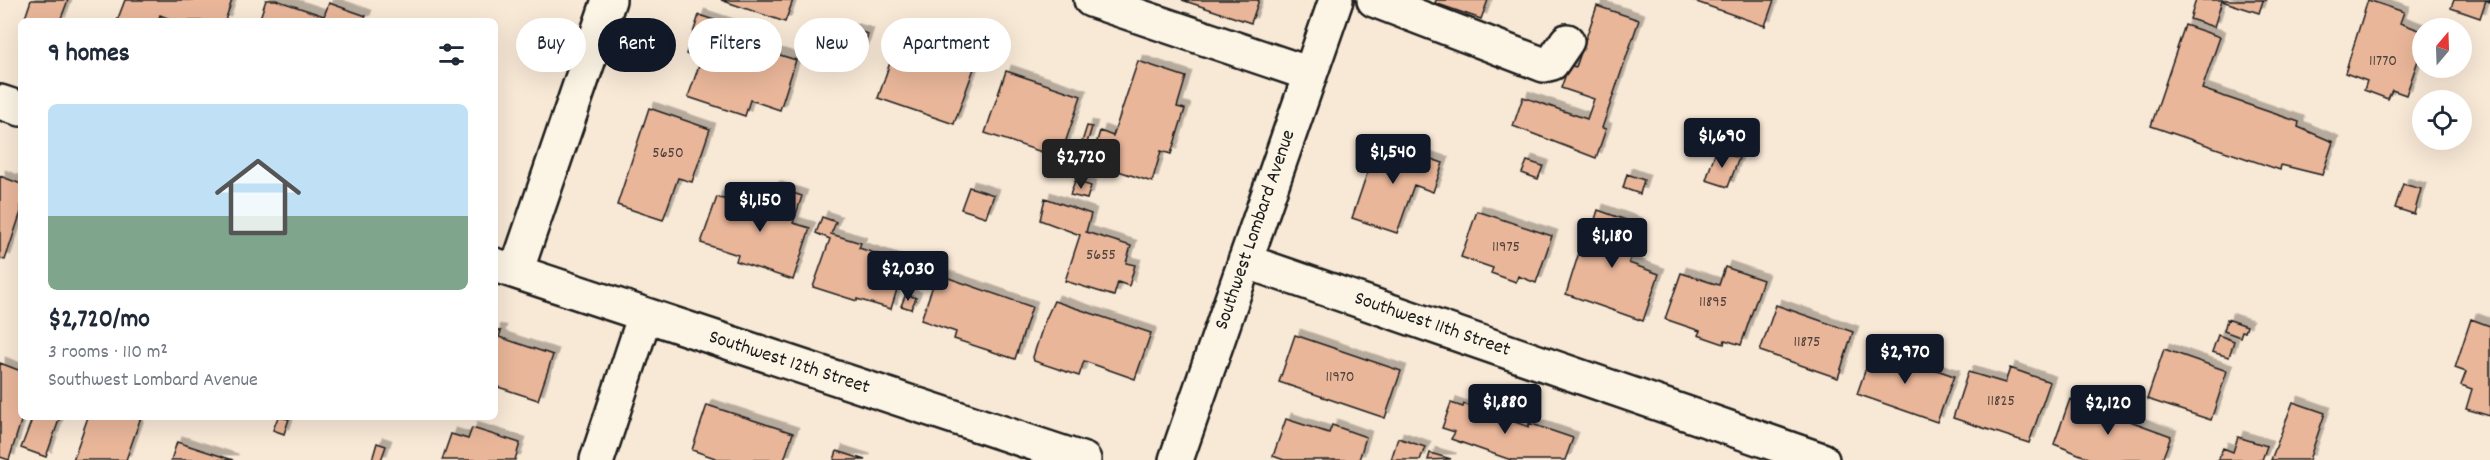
<!DOCTYPE html>
<meta charset="utf-8">
<style>
body{margin:0;font-family:Dekko,sans-serif;background:#f2f2f3;color:#1f2937;height:100vh;display:flex;flex-direction:column;font-size:22px;white-space:nowrap}
*{box-sizing:border-box;margin:0}
p{font-size:20px;color:#747a83}
.icon{flex:none;width:33px;height:33px;fill:none;stroke:currentColor;stroke-width:2;stroke-linecap:round;stroke-linejoin:round}
.map{position:relative;flex:1;overflow:hidden}
.details{position:absolute;left:18px;top:18px;width:480px;height:402px;display:flex;flex-direction:column;background:#fff;border-radius:9px;box-shadow:0 6px 24px #0002}
.details>*{flex:none}
.hud{position:absolute;left:516px;top:18px;width:570px;height:54px;display:flex;gap:12px}
.needle{width:39px;rotate:19deg}
.tools{position:absolute;left:2412px;top:18px;display:grid;gap:12px}
.tools a{display:grid;place-items:center;width:60px;height:60px;border-radius:50%;background:#fff;box-shadow:0 6px 24px #0002;font-size:30px}
.price{position:absolute;translate:-50% -51px;padding:0 14px;border-radius:6px;background:#111827;color:#fff;font-size:20px;line-height:39px;filter:drop-shadow(0 2px 3px #0008)}
.price::after{content:'';position:absolute;left:50%;top:36px;width:18px;height:14px;margin-left:-9px;background:inherit;clip-path:polygon(0 0,100% 0,50% 100%)}
.price.selected{background:#222;color:#fff}
ul{padding:0;list-style:none}
li{display:grid;align-content:center;gap:12px;height:318px;padding:0 30px}
li span{display:grid;place-items:center;height:186px;border-radius:9px;color:#555}
li>.icon{margin-inline-start:auto}
span .icon{width:108px;height:108px;fill:#fffc;stroke-width:1}
li b{font-size:26px}
h2{display:flex;justify-content:space-between;align-items:center;height:72px;padding:0 30px;font-size:26px}
.chip{padding:0 21px;border-radius:27px;background:#fff;box-shadow:0 6px 24px #0002;font-size:21px;line-height:54px}
.chip.selected{background:#111827;color:#fff}
.map>svg:first-child{display:block}
.building{fill:#e9b69a;stroke:#1c1c1c;stroke-width:1.5;filter:url(#shadow)}
.lines{fill:none;stroke-linecap:round;stroke-linejoin:round}
.minor-casing{stroke:#1c1c1c;stroke-width:38}
.minor{stroke:#fcf5e5;stroke-width:33}
.labels{text-anchor:middle;dominant-baseline:central;stroke-width:4.5;stroke-linejoin:round;paint-order:stroke}
.number-label{font-size:16px;fill:#4f423c}
.street-label{font-size:20px;fill:#1c1c1c;stroke:#fcf5e5}
</style>
<div class="map">
<svg width="2490" height="460" viewBox="0 0 2490 460">
<defs>
<filter id="shadow"><feDropShadow dx="5.5" dy="-5.5" stdDeviation="0" flood-color="#0004"/></filter>
</defs>
<rect width="100%" height="100%" fill="#f8e8d6"/>
<filter id="ink" filterUnits="userSpaceOnUse"><feTurbulence type="fractalNoise" baseFrequency=".0167" numOctaves="2"/><feDisplacementMap in="SourceGraphic" scale="12" xChannelSelector="R" yChannelSelector="G"/><feConvolveMatrix kernelMatrix="1 2 1 2 8 2 1 2 1" color-interpolation-filters="sRGB"/></filter>
<g filter="url(#ink)">
<!-- building -->
<path class="building" d="M31,0H68L60,21H24Z
M125,0H232L225,21H175L160,15L158,21H117Z
M266,0H276L324,16L329,3L366,16L364,21H259Z
M721,0H793L785,22Z
M1182,0H1259L1251,23Z
M1436,0H1488L1481,19L1435,3Z
M1691,0H1774L1765,26Z
M2196,0H2267L2263,1L2259,13L2222,1L2214,27L2190,19Z
M2368,0L2404,12L2400,23L2422,31V49L2406,95L2392,90L2388,99L2364,90L2367,81L2345,73Z
M2454,0H2490V2L2486,0L2480,18L2451,8Z
M1597,6L1639,20L1602,128L1606,129L1596,158L1513,126L1523,97L1587,119L1594,99L1561,88L1569,65L1576,67Z
M699,15L771,39L767,51L796,60L780,110L750,100L745,116L688,97L701,60L686,54Z
M2185,25L2220,37L2202,89L2299,122L2298,127L2333,142L2322,175L2281,165L2280,170L2151,126Z
M851,29L868,34L863,50L847,44Z
M899,36L976,63L954,124L878,98Z
M1138,61L1186,77L1177,107L1185,109L1171,154L1161,151L1152,182L1103,166L1107,152L1095,148L1100,131L1113,136Z
M1006,71L1081,96L1060,158L985,133Z
M649,108L710,129L692,182L678,178L663,220L617,205Z
M1087,126L1092,127L1087,143L1082,142Z
M1378,141L1443,163L1433,192L1414,185L1397,233L1352,218Z
M1716,150L1739,158L1728,187L1706,180Z
M1527,161L1543,166L1538,179L1522,173Z
M1627,174L1644,180L1640,194L1623,188Z
M0,176L21,184V212L5,260L0,259Z
M1075,181L1091,186L1087,199L1070,195Z
M2403,184L2421,189L2414,214L2395,208Z
M774,187L802,196L793,223L810,228L793,280L736,261L738,255L701,243L717,197L766,213Z
M969,187L994,195L986,217L961,209Z
M1045,198L1091,214L1086,232L1131,246L1126,263L1135,265L1129,286L1118,282L1114,296L1065,281L1080,235L1040,220Z
M1598,210L1637,224L1631,243L1636,244L1629,263L1659,274L1643,321L1566,294L1587,227L1592,229Z
M1477,211L1552,236L1536,283L1518,276L1516,282L1491,273L1493,268L1461,257Z
M822,217L836,222L831,234L861,243L859,248L905,263L891,309L857,299V301L813,287L830,239L816,233Z
M1725,267L1763,280L1741,345L1725,340L1724,344L1698,335L1700,331L1665,319L1681,273L1719,285Z
M937,274L1032,307L1015,359L954,339L956,332L921,320Z
M906,294L916,298L911,309L901,306Z
M1054,301L1151,333L1135,379L1084,361L1079,376L1034,361L1033,357L1044,323Z
M1776,305L1853,332L1838,378L1760,351Z
M2227,319L2247,326L2245,332L2242,331L2240,337L2224,331Z
M2471,319L2490,326V416L2466,409L2472,389L2461,385L2466,372L2455,368Z
M495,330L501,331L499,337L553,355L538,400L495,386Z
M1295,335L1401,371L1385,418L1279,382Z
M2218,335L2234,341L2229,357L2212,352Z
M1873,348L1954,376L1937,422L1857,394Z
M2164,349L2227,371L2211,420L2147,399Z
M0,363L21,371V417H60L46,457L21,448L31,422L22,418L9,460L0,457Z
M2010,368L2050,382L2029,443L1953,418L1968,372L2005,383Z
M2070,399L2171,436L2162,460H2093L2054,444Z
M2293,402L2325,413L2309,460H2271Z
M1451,403L1463,407L1464,404L1484,411L1485,407L1516,418L1515,422L1529,427V423L1573,438L1565,460H1511L1451,439L1455,432L1442,428Z
M707,405L793,433L784,460H721L692,450Z
M88,417H141L126,460H73Z
M278,417L289,419L284,434L273,430Z
M1286,419L1329,433L1332,425L1366,437L1359,460H1284L1273,456Z
M472,428L520,443L515,460H442L451,434L468,439Z
M2238,437L2267,446L2262,460H2218L2223,448L2233,452Z
M1398,438L1425,447L1420,460H1391Z
M177,442L233,460H171Z
M377,443L386,446L381,460H372Z
M837,451L865,460H834Z
M1430,453L1451,459L1428,460Z"/>
<g class="lines">
<defs>
<path id="minor" d="M1091,0L1310,74
M1374,0L1544,65L1552,63L1567,41
M0,102L21,109
M1245,261L1822,460
M495,265L1084,460
M516,272L609,0
M597,460L645,315
M1176,460L1336,0"/>
</defs>
<!-- minor casing -->
<use href="#minor" class="minor-casing"/>
<!-- minor -->
<use href="#minor" class="minor"/>
</g>
</g>
<g class="labels">
<!-- number labels -->
<g class="number-label">
<text x="2383" y="61">11770</text>
<text x="668" y="153">5650</text>
<text x="1506" y="247">11975</text>
<text x="1101" y="255">5655</text>
<text x="1713" y="302">11895</text>
<text x="1807" y="342">11875</text>
<text x="1340" y="377">11970</text>
<text x="2001" y="401">11825</text>
</g>
<!-- street labels -->
<g class="street-label">
<text transform="translate(1256 230) rotate(-71)">Southwest Lombard Avenue</text>
<text transform="translate(1432 325) rotate(19)">Southwest 11th Street</text>
<text transform="translate(789 363) rotate(18)">Southwest 12th Street</text>
</g>
</g>
</svg>
<div class="tools">
<a><svg class="needle" viewBox="-14 -14 28 28"><path d="M0-13l5 13h-10z" fill="#e53935"/><path d="M0 13l5-13h-10z" fill="#747a83"/></svg></a>
<a><svg class="icon" aria-label="locate" viewBox="0 0 24 24"><circle cx="12" cy="12" r="6"/><path d="M12 2v4M12 18v4M2 12h4M18 12h4"/></svg></a>
</div>
<b class="price" style="left:1722px;top:169px">$1,690</b>
<b class="price" style="left:1393px;top:185px">$1,540</b>
<b class="price selected" style="left:1081px;top:190px">$2,720</b>
<b class="price" style="left:760px;top:233px">$1,150</b>
<b class="price" style="left:1612px;top:269px">$1,180</b>
<b class="price" style="left:908px;top:302px">$2,030</b>
<b class="price" style="left:1905px;top:385px">$2,970</b>
<b class="price" style="left:1505px;top:435px">$1,880</b>
<b class="price" style="left:2108px;top:436px">$2,120</b>
<div class="hud">
<a class="chip">Buy</a>
<a class="chip selected">Rent</a>
<a class="chip">Filters</a>
<a class="chip">New</a>
<a class="chip">Apartment</a>
</div>
<section class="details">
<h2>9 homes<svg class="icon" aria-label="filters" viewBox="0 0 24 24"><path d="M4 7h16M4 17h16"/><circle cx="9" cy="7" r="2"/><circle cx="15" cy="17" r="2"/></svg></h2>
<ul>
<li><span style="background:linear-gradient(#bfe0f5 60%,#7fa58c 0)"><svg class="icon" aria-label="home" viewBox="0 0 24 24"><path d="M3 11l9-7 9 7M6 9v11h12V9"/></svg></span><div><b>$2,720/mo</b><p>3 rooms · 110 m²</p><p>Southwest Lombard Avenue</p></div></li>
</ul>
</section>
</div>
